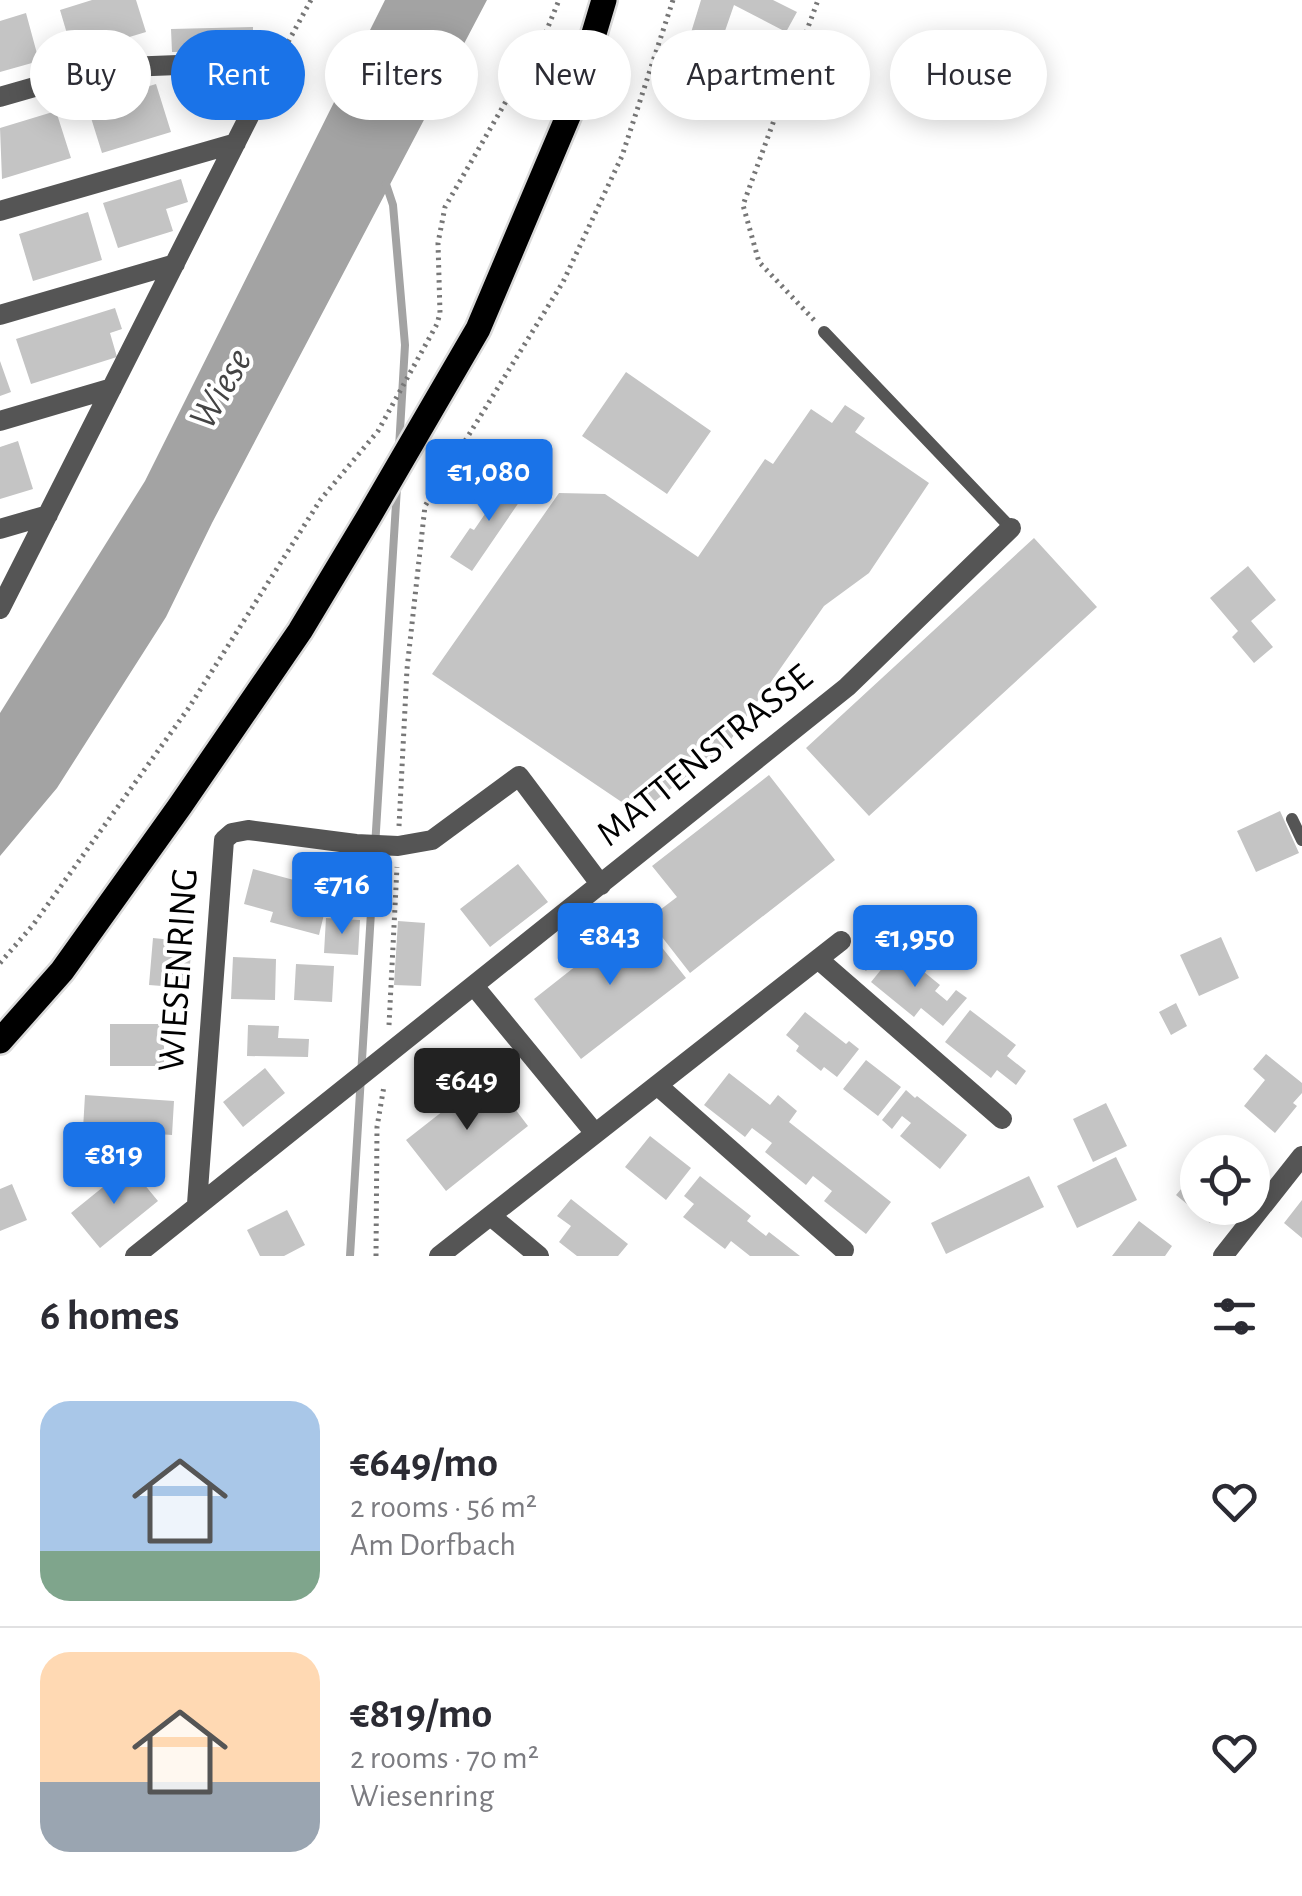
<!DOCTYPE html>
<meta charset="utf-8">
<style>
body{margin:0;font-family:"Alegreya Sans",sans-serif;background:#f7f7f7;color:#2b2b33;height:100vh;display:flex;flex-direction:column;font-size:38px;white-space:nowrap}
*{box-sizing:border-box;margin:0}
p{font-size:32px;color:#7c7c81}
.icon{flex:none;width:55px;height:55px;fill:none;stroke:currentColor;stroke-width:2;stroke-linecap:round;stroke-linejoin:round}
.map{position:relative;height:1256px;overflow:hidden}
.sheet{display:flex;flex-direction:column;background:#fff;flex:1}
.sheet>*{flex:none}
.hud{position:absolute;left:30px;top:30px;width:1242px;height:90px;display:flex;gap:20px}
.buttons{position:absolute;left:1180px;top:1135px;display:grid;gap:20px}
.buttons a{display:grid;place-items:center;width:90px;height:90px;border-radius:50%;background:#fff;box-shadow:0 5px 25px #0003;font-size:50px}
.price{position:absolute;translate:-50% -85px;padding:0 22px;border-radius:10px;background:#1a73e8;color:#fff;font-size:32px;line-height:65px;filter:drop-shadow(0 2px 5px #0008)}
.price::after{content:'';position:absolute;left:50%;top:60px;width:30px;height:22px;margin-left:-15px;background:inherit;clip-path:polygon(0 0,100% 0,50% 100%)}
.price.current{background:#222;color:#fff}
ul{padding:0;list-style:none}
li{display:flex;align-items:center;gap:30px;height:250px;padding:0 40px}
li+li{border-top:2px solid #e1e1e2}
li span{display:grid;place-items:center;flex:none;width:280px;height:200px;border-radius:30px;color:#555}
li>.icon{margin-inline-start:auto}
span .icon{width:120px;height:120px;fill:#fffc;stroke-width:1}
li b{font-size:42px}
h2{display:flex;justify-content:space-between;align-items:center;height:120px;padding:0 40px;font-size:42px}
.tag{padding:0 35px;border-radius:45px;background:#fff;box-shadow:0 5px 25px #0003;font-size:35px;line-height:90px}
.tag.current{background:#1a73e8;color:#fff}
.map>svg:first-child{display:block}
.water{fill:#a3a3a3}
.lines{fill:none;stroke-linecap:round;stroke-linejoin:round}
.stream{stroke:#a3a3a3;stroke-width:8}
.building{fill:#c4c4c4}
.primary-casing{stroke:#dbdbdb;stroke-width:30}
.path{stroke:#777;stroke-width:5;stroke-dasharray:2.5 5;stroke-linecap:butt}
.service{stroke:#555;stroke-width:12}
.minor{stroke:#555;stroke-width:20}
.primary{stroke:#000;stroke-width:25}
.labels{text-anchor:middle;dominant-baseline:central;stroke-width:8;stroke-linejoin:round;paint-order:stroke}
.street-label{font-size:38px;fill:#000;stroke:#fff}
.water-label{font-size:40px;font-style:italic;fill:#444;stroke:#fff}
</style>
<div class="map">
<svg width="1302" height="1256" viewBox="0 0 1302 1256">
<rect width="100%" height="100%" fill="#fff"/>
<!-- water -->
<path class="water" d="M385,0H487L212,523L166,617L57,788L0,856V713L145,481Z"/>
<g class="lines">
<!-- stream -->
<path class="stream" d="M386,184L393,205L405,345L399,448
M350,1256L397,487"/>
</g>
<!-- building -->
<path class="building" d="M92,0H136L146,32L73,54L60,10Z
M701,0H773L797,12L786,32L734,5L709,77L752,95L748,105L678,75Z
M26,13L39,61L0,72V21Z
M253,27V51L172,52L171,29Z
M156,84L171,132L102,153L87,105Z
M56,111L71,158L2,179L0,128Z
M181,179L188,202L166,209L173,231L118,248L103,203Z
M88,212L102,260L33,281L19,234Z
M115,308L122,329L110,333L117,357L31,384L16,339Z
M0,361L11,392L0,396Z
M626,372L711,431L667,494L582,436Z
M845,405L865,418L855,432L929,483L869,573L824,606L727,745L655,801L643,793L632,809L432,674L559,493L605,494L698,557L765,459L773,464L811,409L832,423Z
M18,441L33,489L0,499V447Z
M503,477L526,492L472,571L450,557L470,528L474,530L487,511L482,508Z
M1034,538L1097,607L869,816L806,748Z
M1248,566L1276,600L1251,621L1273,647L1254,663L1232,637L1238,631L1210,598Z
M769,775L835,860L690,973L648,919L677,897L652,866Z
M1280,811L1299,853L1256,872L1237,831Z
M518,864L548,902L490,947L460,909Z
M253,869L316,886L312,899L327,902L319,935L270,922L273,912L244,904Z
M638,917L686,978L581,1059L534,999Z
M326,918L360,920L358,955L324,953Z
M398,921L425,923L421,986L394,985Z
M877,937L888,947L866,971L854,961V955Z
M1221,937L1239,978L1199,996L1180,955Z
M153,938L192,942L188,988L149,985Z
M897,950L940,985L935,991L947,1001L956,990L967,998L943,1026L921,1008L914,1017L871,982Z
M233,957L276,959L275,1000L231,999Z
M296,964L334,966L332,1002L294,1000Z
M1176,1003L1187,1026L1171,1035L1159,1012Z
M970,1010L1016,1045L1007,1056L1026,1071L1016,1085L997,1070L991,1078L945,1042Z
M805,1012L846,1044L849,1041L859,1049L837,1077L824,1067L821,1071L796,1051L799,1046L786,1035Z
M110,1024H164V1066H110Z
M248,1025L279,1026L278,1038L309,1039L308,1057L247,1056Z
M1266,1054L1302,1083V1093L1293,1103L1297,1106L1275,1133L1244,1106L1265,1080L1253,1069Z
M866,1060L901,1087L878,1116L843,1089Z
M265,1068L285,1093L243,1127L223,1102Z
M729,1073L770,1105L778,1095L797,1111L789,1122L891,1202L866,1234L824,1201L832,1191L813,1176L806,1185L765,1152L772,1143L752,1128L745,1137L704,1105Z
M489,1075L528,1126L446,1191L406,1140Z
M906,1090L915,1098L917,1096L967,1135L940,1169L900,1136L911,1123L902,1116L892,1129L882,1120Z
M85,1095L174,1101L172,1135L83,1129Z
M1106,1103L1127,1146L1093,1162L1073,1119Z
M650,1136L691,1168L666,1200L625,1167Z
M1116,1157L1137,1200L1077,1228L1057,1186Z
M129,1166L158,1201L100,1248L71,1213Z
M1198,1169V1208H1223L1210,1223L1176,1195Z
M700,1176L751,1216L747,1221L766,1236L769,1232L800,1256H750L731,1241L725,1249L683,1217L694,1204L684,1196Z
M1029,1176L1044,1207L946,1254L931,1223Z
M12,1184L27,1220L0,1231V1189Z
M571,1199L628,1244L618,1256H577L559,1242L571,1226L557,1216Z
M1302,1200V1238L1284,1223Z
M287,1210L305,1245L284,1256H260L247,1230Z
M1139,1221L1172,1246L1165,1256H1112Z"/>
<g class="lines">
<defs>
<path id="primary" d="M0,1041L62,971L180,806L300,631L368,518L478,329L572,107L604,0"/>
</defs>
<!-- primary casing -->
<use href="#primary" class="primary-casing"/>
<!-- path -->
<path class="path" d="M281,55L311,0
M814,320L759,262L743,205L818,0
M399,826L407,669L425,506L563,282L622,156L673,0
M0,963L33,925L188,709L321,499L378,431L437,324L440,313L438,243L445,207L546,32L559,0
M389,1025L397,867
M376,1256L377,1127L384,1086"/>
<!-- service -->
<path class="service" d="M824,332L1011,528
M1292,819L1302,840"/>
<!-- minor -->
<path class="minor" d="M0,97L101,68L255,62L270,75L0,609
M0,211L236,143
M0,315L175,264
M0,421L112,388
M0,529L48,515
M818,959L1002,1119
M474,986L594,1132
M657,1085L844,1250
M197,1204L224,840L232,833L248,830L356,844L398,846L432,840L519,776L601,885
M492,1217L539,1256
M135,1256L847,687L1011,528
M439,1256L841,941
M1223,1256L1302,1156"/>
<!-- primary -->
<use href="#primary" class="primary"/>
</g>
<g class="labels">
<!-- street labels -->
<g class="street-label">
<text transform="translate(705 756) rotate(-39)">MATTENSTRASSE</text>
<text transform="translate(179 970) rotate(-86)">WIESENRING</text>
</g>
<!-- water labels -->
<g class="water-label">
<text transform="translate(221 389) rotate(-60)">Wiese</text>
</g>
</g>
</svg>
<div class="buttons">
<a><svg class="icon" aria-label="locate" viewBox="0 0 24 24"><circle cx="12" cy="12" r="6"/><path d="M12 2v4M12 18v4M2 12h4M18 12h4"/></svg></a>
</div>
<b class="price" style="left:489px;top:524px">€1,080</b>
<b class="price" style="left:342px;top:937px">€716</b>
<b class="price" style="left:610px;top:988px">€843</b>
<b class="price" style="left:915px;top:990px">€1,950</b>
<b class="price current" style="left:467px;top:1133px">€649</b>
<b class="price" style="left:114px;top:1207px">€819</b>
<div class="hud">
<a class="tag">Buy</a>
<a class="tag current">Rent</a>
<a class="tag">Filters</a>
<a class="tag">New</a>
<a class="tag">Apartment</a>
<a class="tag">House</a>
</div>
</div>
<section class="sheet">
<h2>6 homes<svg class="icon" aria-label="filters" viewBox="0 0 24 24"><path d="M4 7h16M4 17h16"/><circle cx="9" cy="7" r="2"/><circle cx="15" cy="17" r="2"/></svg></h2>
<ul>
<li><span style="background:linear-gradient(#a9c7e8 75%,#7fa58c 0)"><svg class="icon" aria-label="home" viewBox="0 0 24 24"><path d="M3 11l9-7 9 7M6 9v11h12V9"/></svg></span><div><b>€649/mo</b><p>2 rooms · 56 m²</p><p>Am Dorfbach</p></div><svg class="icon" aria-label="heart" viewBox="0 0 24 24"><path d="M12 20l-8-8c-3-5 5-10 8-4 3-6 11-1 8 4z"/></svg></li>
<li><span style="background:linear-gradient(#ffd9b3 65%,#9aa5b1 0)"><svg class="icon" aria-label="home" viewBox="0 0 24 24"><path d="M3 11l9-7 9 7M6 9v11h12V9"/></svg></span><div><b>€819/mo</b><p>2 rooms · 70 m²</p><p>Wiesenring</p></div><svg class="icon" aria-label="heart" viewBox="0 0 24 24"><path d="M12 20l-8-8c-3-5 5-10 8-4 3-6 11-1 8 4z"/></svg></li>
</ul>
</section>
